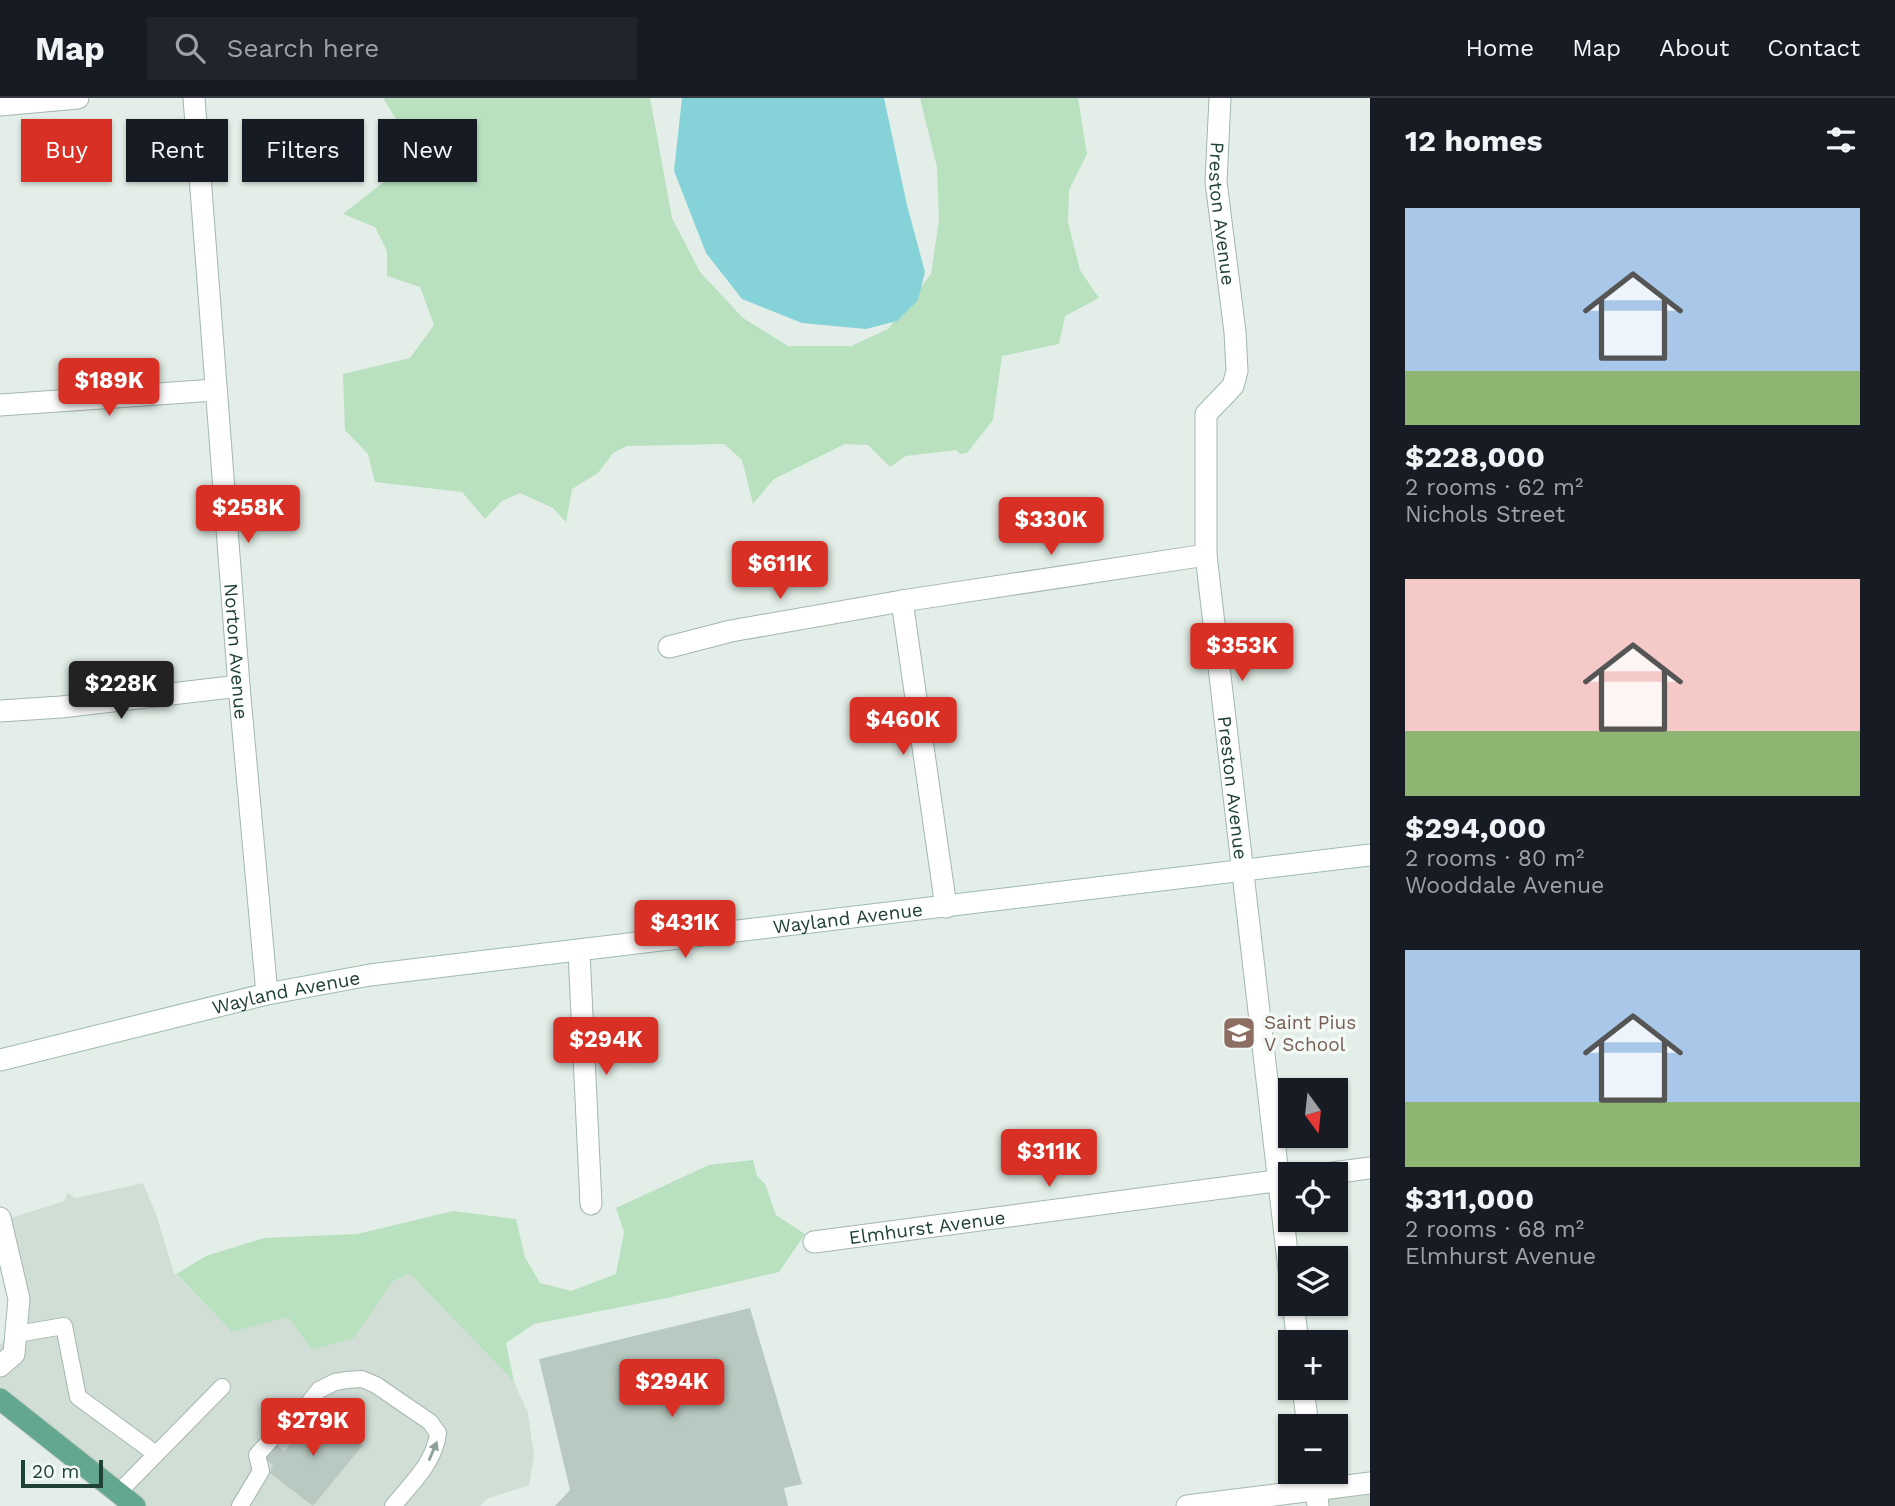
<!DOCTYPE html>
<meta charset="utf-8">
<style>
body{margin:0;font-family:"Work Sans",sans-serif;background:#20242c;color:#f1f3f6;height:100vh;display:flex;flex-direction:column;font-size:26px;white-space:nowrap}
*{box-sizing:border-box;margin:0}
p{font-size:23px;color:#9ea1a6}
.icon{flex:none;width:38px;height:38px;fill:none;stroke:currentColor;stroke-width:2;stroke-linecap:round;stroke-linejoin:round}
.map{position:relative;flex:1;overflow:hidden}
.panel{display:flex;flex-direction:column;background:#171b24;width:525px}
.panel>*{flex:none}
.banner{position:absolute;left:21px;top:21px;width:665px;height:63px;display:flex;gap:14px}
.needle{width:46px;rotate:165deg}
.tools{position:absolute;left:1278px;top:980px;display:grid;gap:14px}
.tools a{display:grid;place-items:center;width:70px;height:70px;border-radius:0px;background:#171b24;box-shadow:0 2px 5px #0004;font-size:35px}
.scale{position:absolute;left:21px;bottom:18px;width:82px;box-sizing:border-box;padding-left:7px;border:4px solid #204135;border-top:0;font-size:19px;line-height:24px;white-space:nowrap;color:#204135;-webkit-text-stroke:5px #f3faf6;paint-order:stroke}
.price{position:absolute;translate:-50% -60px;padding:0 16px;border-radius:7px;background:#d93025;color:#fff;font-size:23px;line-height:46px;filter:drop-shadow(0 2px 4px #0008)}
.price::after{content:'';position:absolute;left:50%;top:42px;width:21px;height:16px;margin-left:-10px;background:inherit;clip-path:polygon(0 0,100% 0,50% 100%)}
.price.selected{background:#222;color:#fff}
ul{padding:0;list-style:none}
li{display:grid;align-content:center;gap:14px;height:371px;padding:0 35px}
li span{display:grid;place-items:center;height:217px;border-radius:0px;color:#555}
li>.icon{margin-inline-start:auto}
span .icon{width:126px;height:126px;fill:#fffc;stroke-width:1}
li b{font-size:30px}
h2{display:flex;justify-content:space-between;align-items:center;height:84px;padding:0 35px;font-size:30px}
.chip{padding:0 24px;border-radius:0px;background:#171b24;box-shadow:0 2px 5px #0004;font-size:24px;line-height:63px}
.chip.selected{background:#d93025;color:#fff}
header{display:flex;align-items:center;gap:42px;box-sizing:border-box;height:98px;padding:0 35px;background:#171b24;border-bottom:2px solid #363941}
header strong{font-size:33px}
nav{display:flex;gap:38px;margin-inline-start:auto;font-size:24px}
.search{width:490px;height:63px;background:#20242c;display:flex;align-items:center;gap:18px;box-sizing:border-box;padding:0 24px;border-radius:0px;color:#9ea1a6;font-size:26px}
main{display:flex;flex:1;min-height:0}
.map>svg:first-child{display:block}
.built{fill:#d0ded6}
.green{fill:#b9e1c0}
.water{fill:#85d3d8}
.building{fill:#b7c9c0}
.lines{fill:none;stroke-linecap:round;stroke-linejoin:round}
.lane-casing{stroke:#a4b7ae;stroke-width:18}
.street-casing{stroke:#a4b7ae;stroke-width:23}
.secondary-casing{stroke:#9fbbae;stroke-width:23}
.primary-casing{stroke:#c1cac6;stroke-width:23}
.lane{stroke:#fff;stroke-width:16}
.street{stroke:#fff;stroke-width:21}
.secondary{stroke:#fff;stroke-width:21}
.primary{stroke:#63a78f;stroke-width:21}
.oneway{fill:#90a09a}
.labels{text-anchor:middle;dominant-baseline:central;stroke-width:7;stroke-linejoin:round;paint-order:stroke}
.street-label{font-size:19px;fill:#204135;stroke:#f3faf6}
.education-label{font-size:19px;fill:#785e54;stroke:#f3faf6;text-anchor:start}
</style>
<header>
<strong>Map</strong>
<div class="search"><svg class="icon" aria-label="search" viewBox="0 0 24 24"><circle cx="10" cy="10" r="6"/><path d="M15 15l6 6"/></svg>Search here</div>
<nav><a>Home</a><a>Map</a><a>About</a><a>Contact</a></nav>
</header>
<main>
<div class="map">
<svg width="1370" height="1408" viewBox="0 0 1370 1408">
<rect width="100%" height="100%" fill="#e2eee7"/>
<!-- built -->
<path class="built" d="M143,1085L156,1116L174,1175L232,1234L288,1218L312,1252L354,1240L393,1183L410,1176L514,1284L528,1315L534,1357L529,1387L487,1401L480,1408H138L0,1298V1247L15,1228L1,1123L65,1103L67,1095L76,1100Z
M1370,1380V1408H1318L1324,1385Z"/>
<!-- green -->
<path class="green" d="M383,0H650L672,120L700,174L743,220L788,248H851L888,231L931,176L939,122L937,69L920,0H1078L1087,56L1069,92L1068,124L1080,172L1099,200L1065,218L1059,246L1002,258L993,322L967,355L960,356L956,352L906,358L890,369L868,347L845,346L774,381L753,406L742,362L724,346L627,348L613,355L598,375L572,391L566,424L553,410L520,395L502,403L485,421L462,394L375,384L368,356L345,332L343,276L410,260L434,227L420,189L387,178V153L375,129L343,116L389,80V66L405,36Z
M753,1062L757,1078L765,1086L776,1117L805,1136L779,1174L667,1200L534,1226L506,1245L514,1284L410,1176L393,1183L354,1240L312,1252L288,1219L232,1234L176,1176L206,1158L264,1140L357,1136L453,1113L516,1121L525,1159L540,1185L571,1193L616,1176L624,1134L616,1110L709,1067Z"/>
<!-- water -->
<path class="water" d="M682,0H884L907,107L925,174L918,202L897,223L866,231L802,225L742,201L706,155L674,73Z"/>
<!-- building -->
<path class="building" d="M750,1210L802,1386L784,1390L788,1408H555L570,1392L539,1261Z
M319,1311L363,1347L313,1408L270,1375L273,1367L261,1358L274,1344L284,1354Z"/>
<g class="lines">
<defs>
<path id="lane" d="M17,1236L64,1228L78,1299L156,1356
M118,1395L222,1289
M240,1408L261,1373L257,1357L275,1337L287,1332L319,1292L335,1284L347,1282L362,1281L376,1287L430,1324L438,1335C435,1364 411,1386 393,1408"/>
<g id="street">
<path id="s1" d="M194,0L239,588L267,896"/>
<path id="s2" d="M1220,0L1216,84L1235,234L1237,273L1233,288L1206,316V457L1290,1180"/>
<path d="M0,7L78,0"/>
<path d="M0,307L215,292"/>
<path d="M902,503L946,809"/>
<path d="M669,549L731,533L902,503L1206,457"/>
<path d="M0,613L61,609L239,588"/>
<path d="M579,854L591,1106"/>
<path d="M1325,1076L1370,1070"/>
<path d="M0,1120L19,1201L14,1256L0,1268"/>
<path id="s3" d="M814,1144L1290,1081"/>
<path d="M1293,1206L1298,1244"/>
<path d="M1303,1290L1308,1328"/>
<path d="M1314,1374L1318,1408"/>
<path d="M1187,1408L1370,1385"/>
</g>
<g id="secondary">
<path id="s4" d="M0,962L267,896L370,877L1370,757"/>
</g>
<path id="primary" d="M0,1301L135,1408"/>
</defs>
<!-- lane casing -->
<use href="#lane" class="lane-casing"/>
<!-- street casing -->
<use href="#street" class="street-casing"/>
<!-- secondary casing -->
<use href="#secondary" class="secondary-casing"/>
<!-- primary casing -->
<use href="#primary" class="primary-casing"/>
<!-- lane -->
<use href="#lane" class="lane"/>
<!-- street -->
<use href="#street" class="street"/>
<!-- secondary -->
<use href="#secondary" class="secondary"/>
<!-- primary -->
<use href="#primary" class="primary"/>
</g>
<!-- one-way arrows -->
<defs><path id="oneway-solid" d="M-6-.8H1V-3.2L6.5 0L1 3.2V.8H-6Z" transform="scale(1.75)"/></defs>
<use class="oneway" href="#oneway-solid" transform="translate(433 1353) rotate(-67)"/>
<!-- icons -->
<defs>
<symbol id="school-square" viewBox="-11 -11 22 22"><rect x="-9" y="-9" width="18" height="18" rx="4" fill="#8d6e63" stroke="#f3faf6"/><path d="M0-5L7-2L0 1L-7-2ZM-4 1L0 2.5L4 1V4Q0 6-4 4Z" fill="#fff"/></symbol>
</defs>
<g fill-rule="evenodd">
<use href="#school-square" x="1220" y="916" width="38" height="38"/>
</g>
<g class="labels">
<!-- street labels -->
<g class="street-label">
<text stroke="none"><textPath href="#s2" startOffset="116">Preston Avenue</textPath></text>
<text stroke="none"><textPath href="#s1" startOffset="555">Norton Avenue</textPath></text>
<text stroke="none"><textPath href="#s2" startOffset="704">Preston Avenue</textPath></text>
<text stroke="none"><textPath href="#s4" startOffset="861">Wayland Avenue</textPath></text>
<text stroke="none"><textPath href="#s4" startOffset="294">Wayland Avenue</textPath></text>
<text stroke="none"><textPath href="#s3" startOffset="114">Elmhurst Avenue</textPath></text>
</g>
<!-- education labels -->
<g class="education-label">
<text x="1264" y="924">Saint Pius<tspan x="1264" dy="22">V School</tspan></text>
</g>
</g>
</svg>
<div class="tools">
<a><svg class="needle" viewBox="-14 -14 28 28"><path d="M0-13l5 13h-10z" fill="#e53935"/><path d="M0 13l5-13h-10z" fill="#9ea1a6"/></svg></a>
<a><svg class="icon" aria-label="locate" viewBox="0 0 24 24"><circle cx="12" cy="12" r="6"/><path d="M12 2v4M12 18v4M2 12h4M18 12h4"/></svg></a>
<a><svg class="icon" aria-label="layers" viewBox="0 0 24 24"><path d="M12 4l9 5-9 5-9-5zM3 14l9 5 9-5"/></svg></a>
<a>+</a>
<a>−</a>
</div>
<div class="scale">20 m</div>
<b class="price" style="left:109px;top:320px">$189K</b>
<b class="price" style="left:248px;top:447px">$258K</b>
<b class="price" style="left:1051px;top:459px">$330K</b>
<b class="price" style="left:780px;top:503px">$611K</b>
<b class="price" style="left:1242px;top:585px">$353K</b>
<b class="price selected" style="left:121px;top:623px">$228K</b>
<b class="price" style="left:903px;top:659px">$460K</b>
<b class="price" style="left:685px;top:862px">$431K</b>
<b class="price" style="left:606px;top:979px">$294K</b>
<b class="price" style="left:1049px;top:1091px">$311K</b>
<b class="price" style="left:672px;top:1321px">$294K</b>
<b class="price" style="left:313px;top:1360px">$279K</b>
<div class="banner">
<a class="chip selected">Buy</a>
<a class="chip">Rent</a>
<a class="chip">Filters</a>
<a class="chip">New</a>
</div>
</div>
<section class="panel">
<h2>12 homes<svg class="icon" aria-label="filters" viewBox="0 0 24 24"><path d="M4 7h16M4 17h16"/><circle cx="9" cy="7" r="2"/><circle cx="15" cy="17" r="2"/></svg></h2>
<ul>
<li><span style="background:linear-gradient(#a9c7e8 75%,#8fb573 0)"><svg class="icon" aria-label="home" viewBox="0 0 24 24"><path d="M3 11l9-7 9 7M6 9v11h12V9"/></svg></span><div><b>$228,000</b><p>2 rooms · 62 m²</p><p>Nichols Street</p></div></li>
<li><span style="background:linear-gradient(#f6c9c9 70%,#8fb573 0)"><svg class="icon" aria-label="home" viewBox="0 0 24 24"><path d="M3 11l9-7 9 7M6 9v11h12V9"/></svg></span><div><b>$294,000</b><p>2 rooms · 80 m²</p><p>Wooddale Avenue</p></div></li>
<li><span style="background:linear-gradient(#a9c7e8 70%,#8fb573 0)"><svg class="icon" aria-label="home" viewBox="0 0 24 24"><path d="M3 11l9-7 9 7M6 9v11h12V9"/></svg></span><div><b>$311,000</b><p>2 rooms · 68 m²</p><p>Elmhurst Avenue</p></div></li>
</ul>
</section>
</main>
